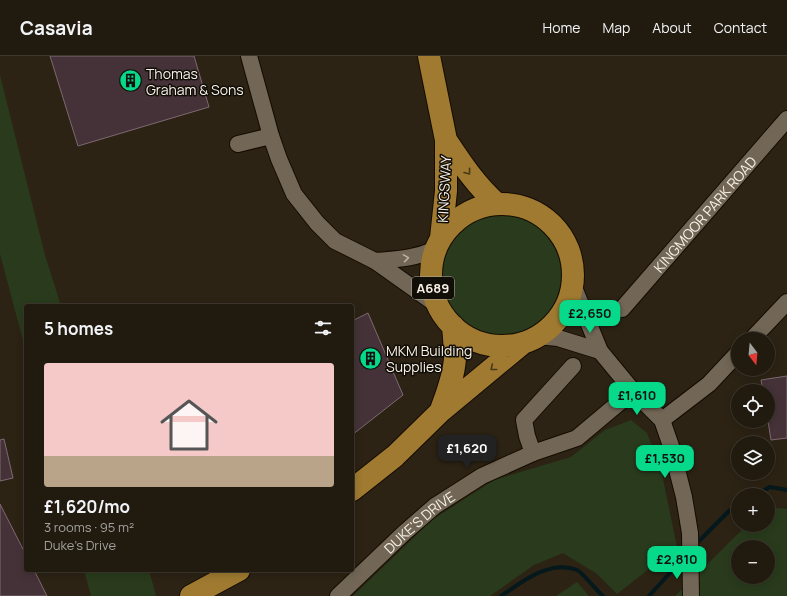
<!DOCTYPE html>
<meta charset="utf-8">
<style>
body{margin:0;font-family:Manrope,sans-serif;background:#2d271d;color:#f1f3f6;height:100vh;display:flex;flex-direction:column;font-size:15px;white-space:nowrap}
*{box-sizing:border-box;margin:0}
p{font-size:13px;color:#a2a19e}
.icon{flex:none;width:22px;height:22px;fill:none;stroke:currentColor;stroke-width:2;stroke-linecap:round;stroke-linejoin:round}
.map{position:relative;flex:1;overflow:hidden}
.side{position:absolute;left:24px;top:248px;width:330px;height:268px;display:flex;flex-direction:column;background:#211a0f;border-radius:4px;box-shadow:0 2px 10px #0003,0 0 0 1px #3e382f}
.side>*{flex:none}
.needle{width:26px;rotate:164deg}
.tools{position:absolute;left:731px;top:276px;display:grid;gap:8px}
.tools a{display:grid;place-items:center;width:44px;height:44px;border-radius:50%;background:#211a0f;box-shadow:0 2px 10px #0003,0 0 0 1px #3e382f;font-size:20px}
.price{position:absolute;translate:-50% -34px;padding:0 9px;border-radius:8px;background:#07d98b;color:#111;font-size:13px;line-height:26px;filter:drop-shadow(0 1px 2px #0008)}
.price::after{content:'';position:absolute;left:50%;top:24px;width:12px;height:9px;margin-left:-6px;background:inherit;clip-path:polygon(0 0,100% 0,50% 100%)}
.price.active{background:#222;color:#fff}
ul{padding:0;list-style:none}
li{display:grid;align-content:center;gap:8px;height:212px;padding:0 20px}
li span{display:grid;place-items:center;height:124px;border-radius:4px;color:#555}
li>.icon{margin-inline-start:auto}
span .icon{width:72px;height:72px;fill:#fffc;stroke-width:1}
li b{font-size:17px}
h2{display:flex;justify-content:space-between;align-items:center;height:48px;padding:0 20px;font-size:17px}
header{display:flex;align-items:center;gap:24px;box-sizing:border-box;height:56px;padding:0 20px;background:#211a0f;border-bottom:1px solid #3e382f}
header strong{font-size:19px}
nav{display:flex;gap:22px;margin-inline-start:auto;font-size:14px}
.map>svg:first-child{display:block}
.green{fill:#293b1c;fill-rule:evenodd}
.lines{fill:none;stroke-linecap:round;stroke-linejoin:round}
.stream{stroke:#05181b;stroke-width:4}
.building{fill:#453239;stroke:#7e6971}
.minor-casing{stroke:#150c01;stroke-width:18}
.highway-casing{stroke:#150c01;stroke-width:24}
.minor{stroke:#726756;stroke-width:16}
.highway{stroke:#9f7a30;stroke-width:22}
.oneway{stroke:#4a3917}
.oneway2{stroke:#bbb3a6}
.labels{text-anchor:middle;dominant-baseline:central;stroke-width:3;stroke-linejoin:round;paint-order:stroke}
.shield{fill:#110d07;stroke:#b2ada4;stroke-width:1}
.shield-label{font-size:13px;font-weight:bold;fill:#f7f1e7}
.poi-label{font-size:14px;fill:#f7f1e7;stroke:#110d07;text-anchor:start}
.street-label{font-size:14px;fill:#f7f1e7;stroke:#110d07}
</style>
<header>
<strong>Casavia</strong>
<nav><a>Home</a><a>Map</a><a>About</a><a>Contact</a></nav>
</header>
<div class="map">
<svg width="787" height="540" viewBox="0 0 787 540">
<rect width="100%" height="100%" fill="#2c2314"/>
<!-- green -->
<path class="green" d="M0,19L45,199L61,250H26V296L0,198Z
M441 219a60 60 0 1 1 120 0a60 60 0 1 1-120 0Z
M631,364L647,377L661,413L677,491L617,538L597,518L563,497L534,509L490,540H353L432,464L494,424L571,401L605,374Z
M768,451L787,453V540H675L747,469H768ZM738,491H768V521H738Z
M84,514H149L156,540H91Z
M577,526L589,540H556Z"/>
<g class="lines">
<!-- stream -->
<path class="stream" d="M756,439L770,431L787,434
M695,489L729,455L738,450
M501,540C522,526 550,503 577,514C582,516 597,535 603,540
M649,540L686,499"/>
</g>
<!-- building -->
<path class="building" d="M50,0H194L209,51L78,90Z
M368,257L403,339L352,379V265Z
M787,320V382L771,384L768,365V335H763L761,324Z
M4,383L13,422L0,425V384Z
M0,448L26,499V514H34L47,540H0Z"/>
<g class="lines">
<defs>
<g id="minor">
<path d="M249,0L271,80L279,103L294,138L317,167L335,185L375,205L437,249"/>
<path d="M238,88L271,80"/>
<path d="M375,205C399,203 413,203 436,193"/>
<path d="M573,229L600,295L633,335L662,364L671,390L684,441L690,477L691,540"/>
<path id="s1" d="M622,253L787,63"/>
<path d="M538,280L558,282L600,295"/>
<path d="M752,283L787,246"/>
<path d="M662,364L709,328L738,297"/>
<path d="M533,397L527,380L524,364L573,310"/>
<path id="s2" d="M338,540L404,477L435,450L482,420L533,397L577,382L633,335"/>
</g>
<path id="highway" d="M429,0L446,84V135L441,182
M446,84C462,108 475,128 497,148
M431 219a71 71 0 1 1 142 0a71 71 0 1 1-142 0Z
M441,354C447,337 454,320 455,302C455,292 454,281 453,270
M352,434L395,400L441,355L523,287
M191,540L239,514"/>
</defs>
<!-- minor casing -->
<use href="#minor" class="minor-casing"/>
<!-- highway casing -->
<use href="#highway" class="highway-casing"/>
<!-- minor -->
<use href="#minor" class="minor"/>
<!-- highway -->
<use href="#highway" class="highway"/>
</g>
<!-- one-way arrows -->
<defs><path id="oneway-chevron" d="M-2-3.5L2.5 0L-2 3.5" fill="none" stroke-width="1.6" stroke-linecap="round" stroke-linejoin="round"/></defs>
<g class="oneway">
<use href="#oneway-chevron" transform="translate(468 116) rotate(53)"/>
<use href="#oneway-chevron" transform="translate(493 312) rotate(141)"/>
</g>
<use class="oneway2" href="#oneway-chevron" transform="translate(406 202) rotate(-9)"/>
<!-- icons -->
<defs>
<symbol id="building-disc" viewBox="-11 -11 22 22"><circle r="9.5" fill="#07d98b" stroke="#110d07"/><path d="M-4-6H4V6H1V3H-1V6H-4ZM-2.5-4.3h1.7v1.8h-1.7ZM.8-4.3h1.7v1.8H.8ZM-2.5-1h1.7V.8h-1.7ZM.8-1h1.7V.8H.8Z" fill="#111"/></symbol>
</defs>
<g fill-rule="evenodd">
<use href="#building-disc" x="118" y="12" width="25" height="25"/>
<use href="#building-disc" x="358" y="290" width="25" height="25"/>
</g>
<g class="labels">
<!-- shield labels -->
<rect class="shield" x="412" y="221" width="42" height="22" rx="3"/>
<g class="shield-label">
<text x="433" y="232">A689</text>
</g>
<!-- poi labels -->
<g class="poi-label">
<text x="146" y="17">Thomas<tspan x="146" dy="16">Graham &amp; Sons</tspan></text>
<text x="386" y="294">MKM Building<tspan x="386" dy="16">Supplies</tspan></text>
</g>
<!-- street labels -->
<g class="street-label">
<text transform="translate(444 133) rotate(-87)">KINGSWAY</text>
<text stroke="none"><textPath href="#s1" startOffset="126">KINGMOOR PARK ROAD</textPath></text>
<text stroke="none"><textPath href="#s2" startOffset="110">DUKE'S DRIVE</textPath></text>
</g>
</g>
</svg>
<div class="tools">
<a><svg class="needle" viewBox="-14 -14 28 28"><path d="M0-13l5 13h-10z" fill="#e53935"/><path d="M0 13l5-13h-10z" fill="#a2a19e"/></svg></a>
<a><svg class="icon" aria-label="locate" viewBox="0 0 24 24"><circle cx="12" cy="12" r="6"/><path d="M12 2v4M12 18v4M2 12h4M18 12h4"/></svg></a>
<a><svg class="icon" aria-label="layers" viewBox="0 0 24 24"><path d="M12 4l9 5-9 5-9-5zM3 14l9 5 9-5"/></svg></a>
<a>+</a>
<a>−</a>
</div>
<b class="price" style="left:590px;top:278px">£2,650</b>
<b class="price" style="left:637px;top:360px">£1,610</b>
<b class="price active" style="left:467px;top:413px">£1,620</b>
<b class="price" style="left:665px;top:423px">£1,530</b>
<b class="price" style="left:677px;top:524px">£2,810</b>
<section class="side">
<h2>5 homes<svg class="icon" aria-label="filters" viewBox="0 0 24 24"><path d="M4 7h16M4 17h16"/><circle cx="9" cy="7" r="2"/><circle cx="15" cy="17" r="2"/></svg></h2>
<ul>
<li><span style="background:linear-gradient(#f6c9c9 75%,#b9a48a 0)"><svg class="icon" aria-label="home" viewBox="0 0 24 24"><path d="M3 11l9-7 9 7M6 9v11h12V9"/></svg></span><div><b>£1,620/mo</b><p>3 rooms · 95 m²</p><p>Duke's Drive</p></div></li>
</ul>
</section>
</div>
